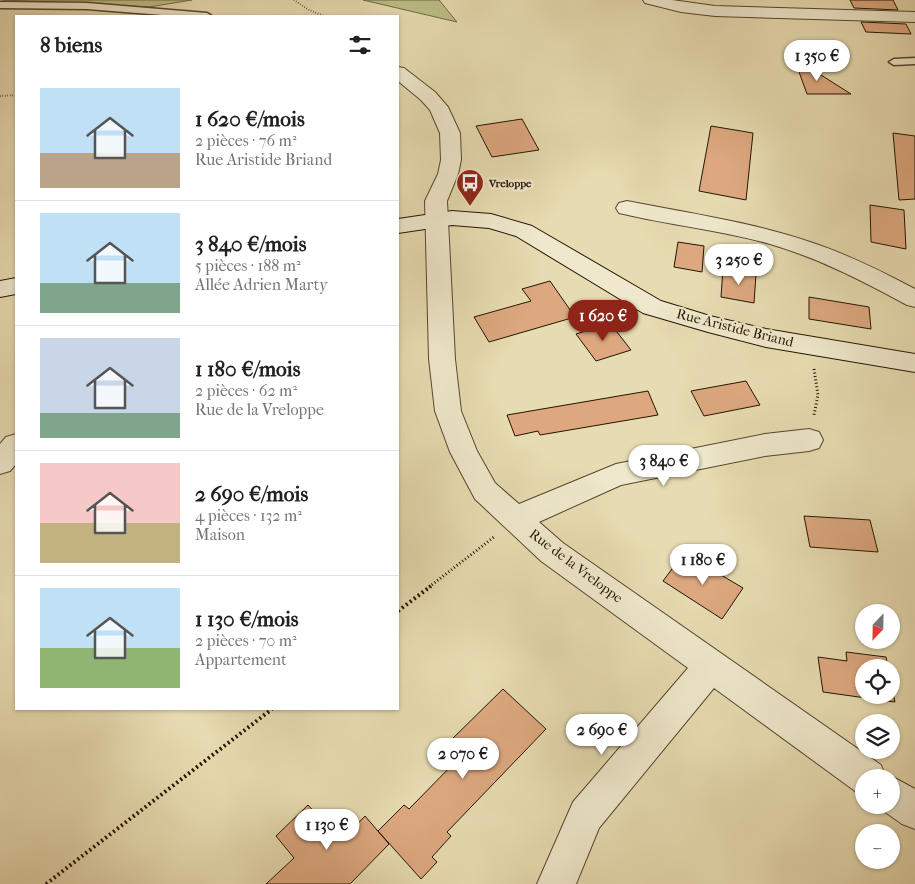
<!DOCTYPE html>
<html lang="fr">
<meta charset="utf-8">
<style>
body{margin:0;font-family:"IM FELL French Canon",serif;background:#f6f6f6;color:#202124;height:100vh;display:flex;flex-direction:column;font-size:19px;white-space:nowrap}
*{box-sizing:border-box;margin:0}
p{font-size:16px;color:#757577}
.icon{flex:none;width:28px;height:28px;fill:none;stroke:currentColor;stroke-width:2;stroke-linecap:round;stroke-linejoin:round}
.map{position:relative;flex:1;overflow:hidden}
.details{position:absolute;left:15px;top:15px;width:384px;height:695px;display:flex;flex-direction:column;background:#fff;border-radius:0px;box-shadow:0 1px 4px #0004}
.details>*{flex:none}
.needle{width:32px;rotate:202deg}
.tools{position:absolute;left:855px;top:604px;display:grid;gap:10px}
.tools a{display:grid;place-items:center;width:45px;height:45px;border-radius:50%;background:#fff;box-shadow:0 1px 4px #0004;font-size:25px}
.price{position:absolute;translate:-50% -42px;padding:0 11px;border-radius:18px;background:#fff;color:#222;font-size:16px;line-height:32px;filter:drop-shadow(0 1px 2px #0008)}
.price::after{content:'';position:absolute;left:50%;top:30px;width:15px;height:11px;margin-left:-8px;background:inherit;clip-path:polygon(0 0,100% 0,50% 100%)}
.price.current{background:#8f2418;color:#fff}
ul{padding:0;list-style:none}
li{display:flex;align-items:center;gap:15px;height:125px;padding:0 25px}
li+li{border-top:1px solid #e0e0e0}
li span{display:grid;place-items:center;flex:none;width:140px;height:100px;border-radius:0px;color:#555}
li>.icon{margin-inline-start:auto}
span .icon{width:60px;height:60px;fill:#fffc;stroke-width:1}
li b{font-size:21px}
h2{display:flex;justify-content:space-between;align-items:center;height:60px;padding:0 25px;font-size:21px}
.map>svg:first-child{display:block}
.green{fill:#bcbe87;stroke:#706a44}
.building{fill:#dda87f;stroke:#241501}
.lines{fill:none;stroke-linecap:round;stroke-linejoin:round}
.lane-casing{stroke:#55462d;stroke-width:3}
.street-casing{stroke:#55462d;stroke-width:2}
.secondary-casing{stroke:#241501;stroke-width:2}
.path-far2{stroke:#241501;stroke-width:2;stroke-dasharray:0.5 2;stroke-linecap:butt}
.path-far1{stroke:#241501;stroke-width:3;stroke-dasharray:1 2.5;stroke-linecap:butt}
.path{stroke:#241501;stroke-width:4;stroke-dasharray:2 3;stroke-linecap:butt}
.lane{fill:#efe8cc;fill-rule:evenodd}
.street{fill:#efe8cc;fill-rule:evenodd}
.secondary{fill:#efe8cc;fill-rule:evenodd}
.labels{text-anchor:middle;dominant-baseline:central;stroke-width:4.5;stroke-linejoin:round;paint-order:stroke}
.far-poi-label{font-size:11px;font-weight:bold;fill:#241501;stroke:#efe8cc;text-anchor:start}
.street-label{font-size:14px;fill:#241501;stroke:#efe8cc}
</style>
<div class="map">
<svg width="915" height="884" viewBox="0 0 915 884">
<rect width="100%" height="100%" fill="#e7dbb1"/>
<filter id="stains"><feTurbulence type="fractalNoise" baseFrequency=".004" numOctaves="4"/><feColorMatrix values="0 0 0 0 .2 0 0 0 0 .09 0 0 0 0 .02 0 0 0 .5 -.17"/></filter>
<radialGradient id="worn" r=".72"><stop offset=".6" stop-color="#630" stop-opacity="0"/><stop offset="1" stop-color="#630" stop-opacity=".3"/></radialGradient>
<!-- green -->
<path class="green" d="M3,0H192L149,7Z
M363,0H439L457,22Z"/>
<!-- building -->
<path class="building" d="M850,0H893L898,10L854,8Z
M861,22L906,24L911,34L866,32Z
M794,58L851,94H807Z
M522,119L539,150L492,157L476,126Z
M711,126L753,133L746,200L699,191Z
M893,133L915,136V199L899,200Z
M870,205L904,210L906,249L871,242Z
M678,242L704,246L702,272L674,267Z
M723,268L756,274L754,303L721,297Z
M550,281L575,317L489,342L474,317L531,301L522,289Z
M809,297L869,307L871,329L809,319Z
M610,323L631,350L596,361L576,334Z
M746,381L760,405L704,416L691,391Z
M648,391L658,415L540,435L538,431L515,436L507,415Z
M804,516L870,520L878,552L810,547Z
M684,553L743,588L722,619L663,581Z
M846,652L886,657L888,668H864V695H891V684L895,702L823,692L818,657L847,661Z
M503,689L546,729L447,832L451,836L432,857L437,862L421,879L378,831L404,805L409,809L460,757L447,744Z
M308,805L341,841L365,816L389,844L350,884H266L294,858L276,836Z"/>
<g class="lines">
<defs>
<path id="lane" d="M0,2L87,3L207,13L212,16H175L87,9L0,8Z
M915,58V64L894,65L889,62L894,59Z"/>
<path id="street" d="M643,0H672L715,6L915,12V22L715,16L681,12L645,3Z
M398,67L404,68L435,92L448,107L460,133L461,160L458,174L447,201L455,359L461,411L477,451L495,483L519,504L616,464L765,434L809,429L819,432L823,440L819,448L809,451L765,456L621,485L539,522L563,543L881,765L886,778H864V794L855,791L714,688L599,828L576,884H537L573,802L688,668L541,561L475,499L450,452L435,411L429,359L425,201L438,174L441,160L440,133L430,110L421,100L398,81Z
M627,201C688,213 751,222 810,242C847,254 881,271 915,289V307L907,305C863,281 818,258 770,244C720,230 669,225 619,213L616,208L619,203Z
M16,434V464L10,471L0,474V444L6,437Z
M891,776L915,789V829L902,824L878,807L877,805H891V778H887Z"/>
<path id="secondary" d="M452,211L491,214L532,226L661,301L710,316L766,329L915,354V372L766,347L708,332L643,313L516,236L489,228L452,225L398,233V219Z
M16,278V294L0,297V281Z"/>
</defs>
<!-- lane casing -->
<use href="#lane" class="lane-casing"/>
<!-- street casing -->
<use href="#street" class="street-casing"/>
<!-- secondary casing -->
<use href="#secondary" class="secondary-casing"/>
<!-- path-far2 -->
<path class="path-far2" d="M294,0L309,10L324,16
M0,96L16,95"/>
<!-- path-far1 -->
<path class="path-far1" d="M814,369L818,395L814,415
M429,587L494,537"/>
<!-- path -->
<path class="path" d="M398,611L431,586
M46,884L272,709"/>
<!-- lane -->
<use href="#lane" class="lane"/>
<!-- street -->
<use href="#street" class="street"/>
<!-- secondary -->
<use href="#secondary" class="secondary"/>
</g>
<!-- icons -->
<defs>
<symbol id="bus-pin" viewBox="-11 -11 22 30"><path d="M0 17L-7.5 6A9.5 9.5 0 1 1 7.5 6Z" fill="#8f2418" stroke="#efe8cc"/><path d="M-5-6H5V4H4V6H2V4H-2V6H-4V4H-5ZM-3.5-4V0h7V-4ZM-3.5 1.2v1.5H-2V1.2ZM2 1.2v1.5H3.5V1.2Z" fill="#fff"/></symbol>
</defs>
<g fill-rule="evenodd">
<use href="#bus-pin" x="454" y="167" width="32" height="43"/>
</g>
<g class="labels">
<!-- far-poi labels -->
<g class="far-poi-label">
<text x="489" y="183">Vreloppe</text>
</g>
<!-- street labels -->
<g class="street-label">
<text transform="translate(735 328) rotate(14)">Rue Aristide Briand</text>
<text transform="translate(576 566) rotate(37)">Rue de la Vreloppe</text>
</g>
</g>
<rect width="100%" height="100%" filter="url(#stains)"/>
<rect width="100%" height="100%" fill="url(#worn)"/>
</svg>
<div class="tools">
<a><svg class="needle" viewBox="-14 -14 28 28"><path d="M0-13l5 13h-10z" fill="#e53935"/><path d="M0 13l5-13h-10z" fill="#757577"/></svg></a>
<a><svg class="icon" aria-label="locate" viewBox="0 0 24 24"><circle cx="12" cy="12" r="6"/><path d="M12 2v4M12 18v4M2 12h4M18 12h4"/></svg></a>
<a><svg class="icon" aria-label="layers" viewBox="0 0 24 24"><path d="M12 4l9 5-9 5-9-5zM3 14l9 5 9-5"/></svg></a>
<a>+</a>
<a>−</a>
</div>
<b class="price" style="left:817px;top:82px">1 350 €</b>
<b class="price" style="left:739px;top:286px">3 250 €</b>
<b class="price current" style="left:603px;top:342px">1 620 €</b>
<b class="price" style="left:664px;top:487px">3 840 €</b>
<b class="price" style="left:703px;top:586px">1 180 €</b>
<b class="price" style="left:602px;top:756px">2 690 €</b>
<b class="price" style="left:463px;top:780px">2 070 €</b>
<b class="price" style="left:327px;top:851px">1 130 €</b>
<section class="details">
<h2>8 biens<svg class="icon" aria-label="filters" viewBox="0 0 24 24"><path d="M4 7h16M4 17h16"/><circle cx="9" cy="7" r="2"/><circle cx="15" cy="17" r="2"/></svg></h2>
<ul>
<li><span style="background:linear-gradient(#bfe0f5 65%,#b9a48a 0)"><svg class="icon" aria-label="home" viewBox="0 0 24 24"><path d="M3 11l9-7 9 7M6 9v11h12V9"/></svg></span><div><b>1 620 €/mois</b><p>2 pièces · 76 m²</p><p>Rue Aristide Briand</p></div></li>
<li><span style="background:linear-gradient(#bfe0f5 70%,#7fa58c 0)"><svg class="icon" aria-label="home" viewBox="0 0 24 24"><path d="M3 11l9-7 9 7M6 9v11h12V9"/></svg></span><div><b>3 840 €/mois</b><p>5 pièces · 188 m²</p><p>Allée Adrien Marty</p></div></li>
<li><span style="background:linear-gradient(#c9d6e8 75%,#7fa58c 0)"><svg class="icon" aria-label="home" viewBox="0 0 24 24"><path d="M3 11l9-7 9 7M6 9v11h12V9"/></svg></span><div><b>1 180 €/mois</b><p>2 pièces · 62 m²</p><p>Rue de la Vreloppe</p></div></li>
<li><span style="background:linear-gradient(#f6c9c9 60%,#c2b280 0)"><svg class="icon" aria-label="home" viewBox="0 0 24 24"><path d="M3 11l9-7 9 7M6 9v11h12V9"/></svg></span><div><b>2 690 €/mois</b><p>4 pièces · 132 m²</p><p>Maison</p></div></li>
<li><span style="background:linear-gradient(#bfe0f5 60%,#8fb573 0)"><svg class="icon" aria-label="home" viewBox="0 0 24 24"><path d="M3 11l9-7 9 7M6 9v11h12V9"/></svg></span><div><b>1 130 €/mois</b><p>2 pièces · 70 m²</p><p>Appartement</p></div></li>
</ul>
</section>
</div>
